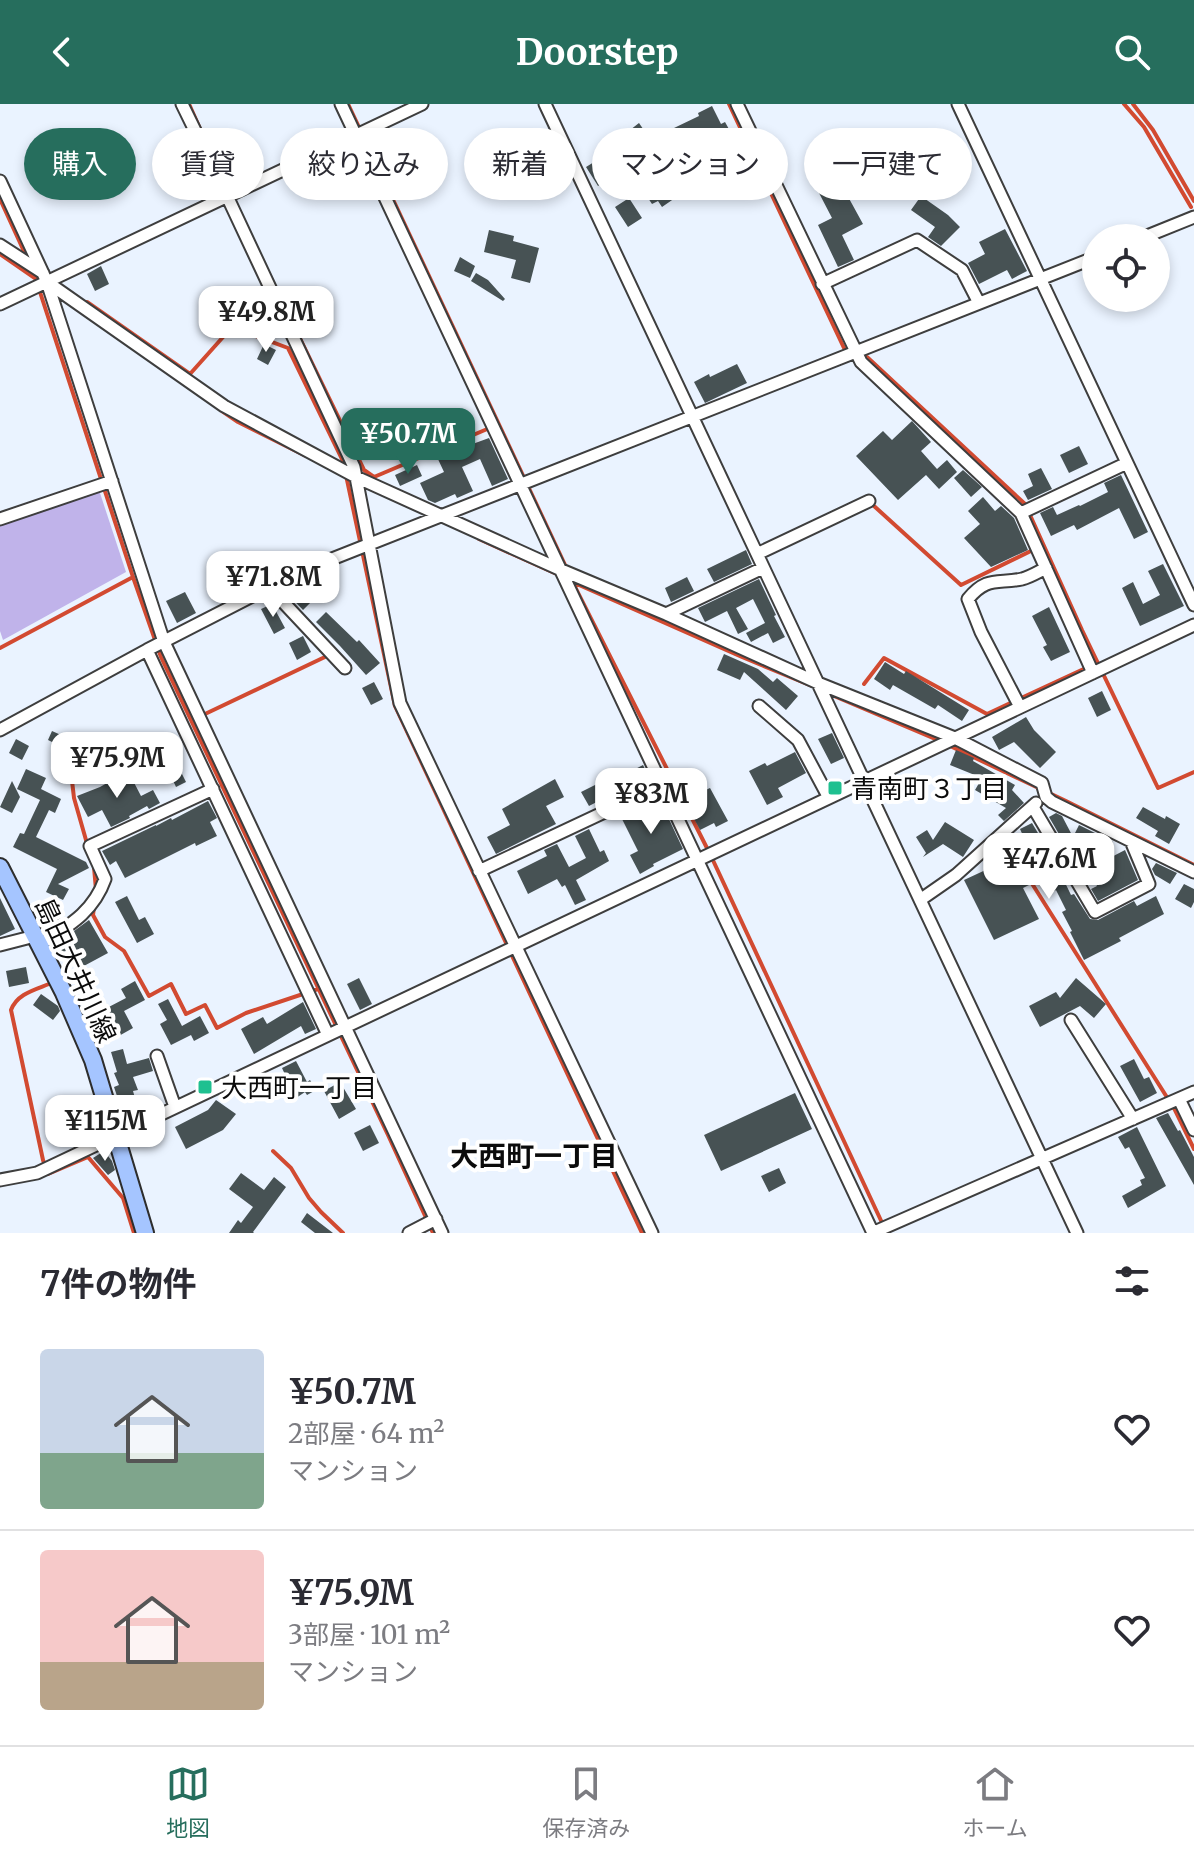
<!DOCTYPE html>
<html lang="ja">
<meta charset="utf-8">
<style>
body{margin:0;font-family:Merriweather,"Noto Sans JP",serif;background:#f7f7f7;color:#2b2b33;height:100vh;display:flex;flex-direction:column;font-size:30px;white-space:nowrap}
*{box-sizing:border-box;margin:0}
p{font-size:26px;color:#7c7c81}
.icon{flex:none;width:44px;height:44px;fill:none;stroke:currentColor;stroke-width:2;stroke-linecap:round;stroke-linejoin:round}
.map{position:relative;height:1129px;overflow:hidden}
.side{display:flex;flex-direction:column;background:#fff;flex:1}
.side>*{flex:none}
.top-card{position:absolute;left:24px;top:24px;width:1146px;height:72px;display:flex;gap:16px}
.fabs{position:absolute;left:1082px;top:120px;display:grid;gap:16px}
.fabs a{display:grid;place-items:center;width:88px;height:88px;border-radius:50%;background:#fff;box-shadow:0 4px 12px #0003;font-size:40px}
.price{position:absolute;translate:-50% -68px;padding:0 18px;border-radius:16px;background:#fff;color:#222;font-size:26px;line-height:52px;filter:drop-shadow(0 2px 4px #0008)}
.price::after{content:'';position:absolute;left:50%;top:48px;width:24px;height:18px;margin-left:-12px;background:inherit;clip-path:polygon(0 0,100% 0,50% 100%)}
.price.selected{background:#266e5d;color:#fff}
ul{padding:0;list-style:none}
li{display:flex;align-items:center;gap:24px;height:200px;padding:0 40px}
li+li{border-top:2px solid #e1e1e2}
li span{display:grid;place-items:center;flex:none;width:224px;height:160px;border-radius:8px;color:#555}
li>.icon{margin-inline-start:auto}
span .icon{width:96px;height:96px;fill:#fffc;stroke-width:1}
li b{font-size:34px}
h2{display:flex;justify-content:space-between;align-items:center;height:96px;padding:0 40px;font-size:34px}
.tag{padding:0 28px;border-radius:36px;background:#fff;box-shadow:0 4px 12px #0003;font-size:28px;line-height:72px}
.tag.selected{background:#266e5d;color:#fff}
header{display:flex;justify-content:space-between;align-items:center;height:104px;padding:0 40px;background:#266e5d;color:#fff;font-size:36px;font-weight:700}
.dock{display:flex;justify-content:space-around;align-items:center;height:112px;border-top:2px solid #e1e1e2;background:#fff;font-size:22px;color:#7c7c81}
.dock a{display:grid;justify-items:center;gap:4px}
.dock .selected{color:#266e5d}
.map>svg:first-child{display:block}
.green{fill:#c0b3ea}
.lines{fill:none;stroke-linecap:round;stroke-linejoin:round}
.stream{stroke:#d24a31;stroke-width:4}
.building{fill:#475254}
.minor-casing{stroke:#3e3e3e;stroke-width:15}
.secondary-casing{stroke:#2d2d2d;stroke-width:20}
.minor{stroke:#fff;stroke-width:11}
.secondary{stroke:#a5c5ff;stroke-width:16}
.poi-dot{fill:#1fc090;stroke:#fff;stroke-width:3}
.labels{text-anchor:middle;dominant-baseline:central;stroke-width:8;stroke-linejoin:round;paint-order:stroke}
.poi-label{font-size:26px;fill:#0b0b0b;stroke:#fff;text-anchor:start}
.street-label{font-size:26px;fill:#0b0b0b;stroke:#fff}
.neighbourhood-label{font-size:28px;font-weight:bold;fill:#0b0b0b;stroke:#fff}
</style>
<header><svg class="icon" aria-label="back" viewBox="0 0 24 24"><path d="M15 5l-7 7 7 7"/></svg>Doorstep<svg class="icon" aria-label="search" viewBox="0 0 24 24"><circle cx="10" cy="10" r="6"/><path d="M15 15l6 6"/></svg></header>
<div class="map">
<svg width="1194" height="1129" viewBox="0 0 1194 1129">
<rect width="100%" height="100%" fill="#eaf3ff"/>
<!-- green -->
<path class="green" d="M99,386L126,468L3,536L0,527V420Z"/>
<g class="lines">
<!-- stream -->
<path class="stream" d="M189,0L201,27
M348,0L566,463
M729,0L844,244L851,247
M1124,0L1144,23L1191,103
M1133,0L1153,26L1194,97
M0,95L28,156
M0,150L42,179
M38,182L133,473
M87,198L190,270L232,223L288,244L343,357L395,602L642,1129
M289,212L364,366L374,373L492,323
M859,250L867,253L1025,400L1082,526L1158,684L1194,668
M222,307L238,318L306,352
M874,402L961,481L1037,444
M479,435L559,471
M570,477L742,553L812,582
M573,479L711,752L884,1123
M0,544L133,473L161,553L388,1031L433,1129
M864,580L884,554L987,610L1088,563
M834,592L940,637
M205,610L327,552
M948,641L1066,697L1194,761
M71,668L74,694L88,743
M1004,735L1024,767
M94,763L96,786
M1031,778L1175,1006L1194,1045
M94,803L93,811L105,833L124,847L149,892L171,880L186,910L205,901L217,924L246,909L318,885
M49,880C34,886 17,890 11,906L43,1056L48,1070L88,1053L123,1094L134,1129
M273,1047L291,1064L309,1094L321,1108L343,1129"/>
</g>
<!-- building -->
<path class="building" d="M712,2L721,20L725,18L730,27L707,39L718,60L696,72L698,76L672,89L675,94L662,103L658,97L652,100L648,94L675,76L670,66L690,56L674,24L699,12L698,9Z
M639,19L650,35L634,46L636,49L632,52L650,80L638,88L623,65L598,82L586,63L607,50L604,46L622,34L621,33Z
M411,53L415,61L424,55L431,67L420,73L422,77L406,85L395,60Z
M840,78L863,120L842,131L854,156L838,163L818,121L832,114L819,89Z
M921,92L948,111L960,123L941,142L928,133L935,123L911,106Z
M629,94L642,114L628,123L615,103Z
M1005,125L1027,167L1012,175L1007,166L979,180L968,159L985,150L979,138Z
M489,126L514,132L513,137L539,144L530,179L511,174L516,156L484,148Z
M460,153L475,162L470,174L454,167Z
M101,162L109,180L95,187L87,170Z
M476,169L488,176L505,195L503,197L471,177Z
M264,240L276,246L268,261L257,255Z
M737,260L747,279L705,299L694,278L709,270L710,273Z
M912,317L931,338L921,347L937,365L947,356L957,368L939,385L926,371L898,396L856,352L883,327L892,336Z
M489,334L508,375L492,382L480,355L462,363L473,387L457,394L455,390L435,399L428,396L420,379L444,368L437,353Z
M1079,342L1088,360L1069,369L1060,351Z
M417,361L422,372L400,382L395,371Z
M1041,364L1052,385L1028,396L1023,387L1033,382L1028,370Z
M963,366L982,383L971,393L954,374Z
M1121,371L1148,428L1134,435L1119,404L1077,426L1074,421L1051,432L1040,409L1053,403L1057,411L1079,401L1080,402L1108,388L1104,379Z
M983,393L995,407L1001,402L1014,414L1028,446L991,463L964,434L980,420L968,407Z
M746,446L752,460L714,478L707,465Z
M1163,460L1184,502L1140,522L1122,484L1133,478L1143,500L1160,491L1148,467Z
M687,473L694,487L671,498L665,484Z
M759,475L776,511L774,512L785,533L773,539L768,529L751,538L746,529L765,519L753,495L736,504L748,525L738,530L727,507L705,518L698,504Z
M295,480L312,497L303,506L284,486Z
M185,488L196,509L177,519L166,497Z
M272,500L285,524L274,530L261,505Z
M1049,503L1070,548L1051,557L1043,543L1047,541L1032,512Z
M326,508L357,538L359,536L380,559L366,571L340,542L316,518Z
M303,532L311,548L297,556L289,539Z
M724,550L758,565L773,578L777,574L798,592L786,606L744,568L740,576L717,566Z
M885,558L904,570L906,567L969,606L962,617L938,601L935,605L893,581L890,586L874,575Z
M374,578L383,595L371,601L362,584Z
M1102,587L1111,606L1097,613L1088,594Z
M1026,613L1034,626L1056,648L1040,664L1014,638L999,646L992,633Z
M52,627L72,636L60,660L51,655L58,641L48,636Z
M832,629L844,654L831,660L818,635Z
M16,635L29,642L22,656L9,649Z
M956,646L974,654L973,657L1015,681L1012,686L1024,699L1004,717L998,711L1006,704L975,686L982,674L950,661Z
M795,648L806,669L778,684L783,693L767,701L749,667L765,659L767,662Z
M172,650L186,678L176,683L170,670L162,674L154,660Z
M643,661L650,675L616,693L614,689L589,702L581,688L599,679L600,681L621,670L622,672Z
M26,665L46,674L41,685L61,695L55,709L49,706L36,733L86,758L89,764L58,780L69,785L63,796L46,788L57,765L13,743L20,729L24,730L40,696L17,685Z
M128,667L141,692L153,686L160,699L149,705L147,702L129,712L130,714L111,723L102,706L88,713L77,692L100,683Z
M555,675L564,693L546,702L556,720L496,750L487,733L510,721L502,705Z
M12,677L20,693L12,709L0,703Z
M710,684L728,717L716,723L714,719L700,726L691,709L706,702L699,689Z
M660,696L683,745L653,760L654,762L640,770L630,751L638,747L621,713L634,707L635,709Z
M208,697L217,714L210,718L217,732L196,742L195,739L125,774L116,757L110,761L102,747L156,721V722L171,714L172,716Z
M1143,703L1165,715L1166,712L1180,720L1169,740L1155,732L1158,727L1136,714Z
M1056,709L1062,712L1073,733L1079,721L1113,738L1100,759L1125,746L1138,776L1098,797L1091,785L1097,782L1088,763L1082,766L1072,747L1070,749L1049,713Z
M945,718L974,736L963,753L943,740L923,753L926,749L916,733L927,726L933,736Z
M1032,719L1054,756L1071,791L1074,790L1090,815L1098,816L1134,797L1137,802L1156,792L1164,810L1119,834L1121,837L1084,856L1070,828L1072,827L1062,808L1066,806L1056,786L1049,790L1041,775L1023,784L1039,815L994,836L964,776L992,763L989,758L1006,749L1015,767L1035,758L1020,725Z
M589,725L600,748L604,746L609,757L576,776L586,796L575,801L565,781L562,783L557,775L528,790L517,767L547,752L544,746L557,740L569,763L586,754L575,732Z
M1156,759L1177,769L1170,780L1155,771L1152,765Z
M1184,780L1194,785V798L1191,804L1175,795Z
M127,792L139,816L145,813L154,830L137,839L115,798Z
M0,794L15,825L0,832Z
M53,804L61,816L48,825L40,813Z
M89,816L108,849L82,863L71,844L60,850L55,841Z
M26,863L29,879L9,883L6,867Z
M359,874L372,900L360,906L347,880Z
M1076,874L1106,900L1094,914L1080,902L1040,923L1029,902L1056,888L1060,894Z
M135,877L145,896L124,907L133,924L117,933L103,906L126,894L121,885Z
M41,890L58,902L60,907L53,916L33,901Z
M168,895L182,922L200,912L209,929L194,937L191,931L171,941L160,920L167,916L158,900Z
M303,898L316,925L305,930L301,922L254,950L241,925L263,913L267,920Z
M123,945L127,960L149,954L153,967L133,973L138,986L133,987L139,1008L124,1013L114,983L119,981L114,969L117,968L111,948Z
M1134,955L1144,975L1149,973L1157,989L1140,998L1120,962Z
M296,957L307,978L310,976L316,986L307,991L305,988L296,994L282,964Z
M340,978L356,1005L339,1015L324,987Z
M795,989L812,1025L721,1067L704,1031Z
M216,996L236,1010L223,1026L186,1045L175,1023L208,1006Z
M1168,1009L1178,1027L1180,1026L1194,1053V1081L1156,1014Z
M67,1012L70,1020L86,1015L91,1032L76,1036L77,1038L64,1043L55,1016Z
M370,1021L379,1039L363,1047L354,1029Z
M1137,1023L1166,1082L1128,1104L1122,1092L1142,1081L1140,1076L1145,1074L1129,1043L1125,1045L1118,1033Z
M104,1047L112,1057L115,1066L108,1071L93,1054Z
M779,1064L786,1079L769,1088L761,1072Z
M241,1069L264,1086L274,1073L286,1083L253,1128L254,1129H229L238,1116L241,1119L253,1103L229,1085Z
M307,1109L333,1129H315L301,1118Z"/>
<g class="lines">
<defs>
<path id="minor" d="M182,0L227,92L354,363L400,599L652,1129
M341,0L873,1129
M545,0L1077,1129
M737,0L861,258L1021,409L1093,569
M958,0L1194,501
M0,77L47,178L164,538L442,1129
M1142,134L1194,113
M0,141L43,169
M47,178L224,302L356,373L559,465L666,510L818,579L955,634L1042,679L1046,693L1052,698L1194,768
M822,180L917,136L962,166L979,199
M0,200L422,0
M1021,409L1127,359
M0,415L112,377
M757,450L869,397
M269,483L345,564
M666,510L763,464
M147,546L328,931
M759,602L798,636L829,694
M1020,603L981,528L968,495C987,472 997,480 1022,475C1030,473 1038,468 1046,464
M0,626L147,546L299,468L1096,153
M1033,703L1095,808L1149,780L1131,737
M479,767L662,681
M920,796L956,771L1036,699
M0,841L35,832
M39,841C68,822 93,809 105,775L90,742L213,685
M1071,916L1133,1015
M157,952L175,1003
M1179,995L1194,1026
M0,1076L37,1069L1194,521
M409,1129L436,1115
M872,1129L1194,988"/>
<path id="secondary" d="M0,763L64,889L93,956L145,1129"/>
</defs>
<!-- minor casing -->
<use href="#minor" class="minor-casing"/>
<!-- secondary casing -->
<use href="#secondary" class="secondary-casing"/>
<!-- minor -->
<use href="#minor" class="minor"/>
<!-- secondary -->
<use href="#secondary" class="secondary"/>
</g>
<!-- markers -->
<g class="poi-dot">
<rect x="827" y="676" width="16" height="16" rx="4"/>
<rect x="197" y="975" width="16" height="16" rx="4"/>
</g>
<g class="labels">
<!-- poi labels -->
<g class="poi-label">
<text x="851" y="684">青南町３丁目</text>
<text x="221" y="983">大西町一丁目</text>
</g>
<!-- street labels -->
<g class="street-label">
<text transform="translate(76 866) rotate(65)">島田大井川線</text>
</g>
<!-- neighbourhood labels -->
<g class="neighbourhood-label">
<text x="534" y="1052">大西町一丁目</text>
</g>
</g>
</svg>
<div class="fabs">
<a><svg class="icon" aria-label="locate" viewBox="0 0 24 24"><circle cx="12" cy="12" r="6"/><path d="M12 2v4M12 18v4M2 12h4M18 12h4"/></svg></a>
</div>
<b class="price" style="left:266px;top:250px">¥49.8M</b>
<b class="price selected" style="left:408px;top:372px">¥50.7M</b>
<b class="price" style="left:273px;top:515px">¥71.8M</b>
<b class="price" style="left:117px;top:696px">¥75.9M</b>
<b class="price" style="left:651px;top:732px">¥83M</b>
<b class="price" style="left:1049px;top:797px">¥47.6M</b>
<b class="price" style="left:105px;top:1059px">¥115M</b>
<div class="top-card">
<a class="tag selected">購入</a>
<a class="tag">賃貸</a>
<a class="tag">絞り込み</a>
<a class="tag">新着</a>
<a class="tag">マンション</a>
<a class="tag">一戸建て</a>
</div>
</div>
<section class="side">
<h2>7件の物件<svg class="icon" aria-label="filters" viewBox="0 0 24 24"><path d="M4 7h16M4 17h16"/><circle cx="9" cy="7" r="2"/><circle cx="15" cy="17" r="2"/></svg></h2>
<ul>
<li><span style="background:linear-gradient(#c9d6e8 65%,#7fa58c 0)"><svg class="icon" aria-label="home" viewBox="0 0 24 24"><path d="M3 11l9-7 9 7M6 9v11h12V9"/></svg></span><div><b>¥50.7M</b><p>2部屋 · 64 m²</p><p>マンション</p></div><svg class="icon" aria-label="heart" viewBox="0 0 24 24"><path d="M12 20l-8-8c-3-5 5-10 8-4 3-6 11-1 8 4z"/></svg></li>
<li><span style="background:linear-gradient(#f6c9c9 70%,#b9a48a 0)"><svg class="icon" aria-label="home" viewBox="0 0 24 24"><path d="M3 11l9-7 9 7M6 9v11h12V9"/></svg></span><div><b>¥75.9M</b><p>3部屋 · 101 m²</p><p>マンション</p></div><svg class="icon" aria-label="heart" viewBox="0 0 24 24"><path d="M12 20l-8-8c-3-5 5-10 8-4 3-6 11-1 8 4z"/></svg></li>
</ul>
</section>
<nav class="dock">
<a class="selected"><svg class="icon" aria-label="map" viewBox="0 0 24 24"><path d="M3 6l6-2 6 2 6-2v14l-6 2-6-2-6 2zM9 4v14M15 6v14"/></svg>地図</a>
<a><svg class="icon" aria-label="saved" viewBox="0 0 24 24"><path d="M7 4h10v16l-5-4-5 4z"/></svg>保存済み</a>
<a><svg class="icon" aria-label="home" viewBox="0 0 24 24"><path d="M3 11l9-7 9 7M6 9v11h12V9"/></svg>ホーム</a>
</nav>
